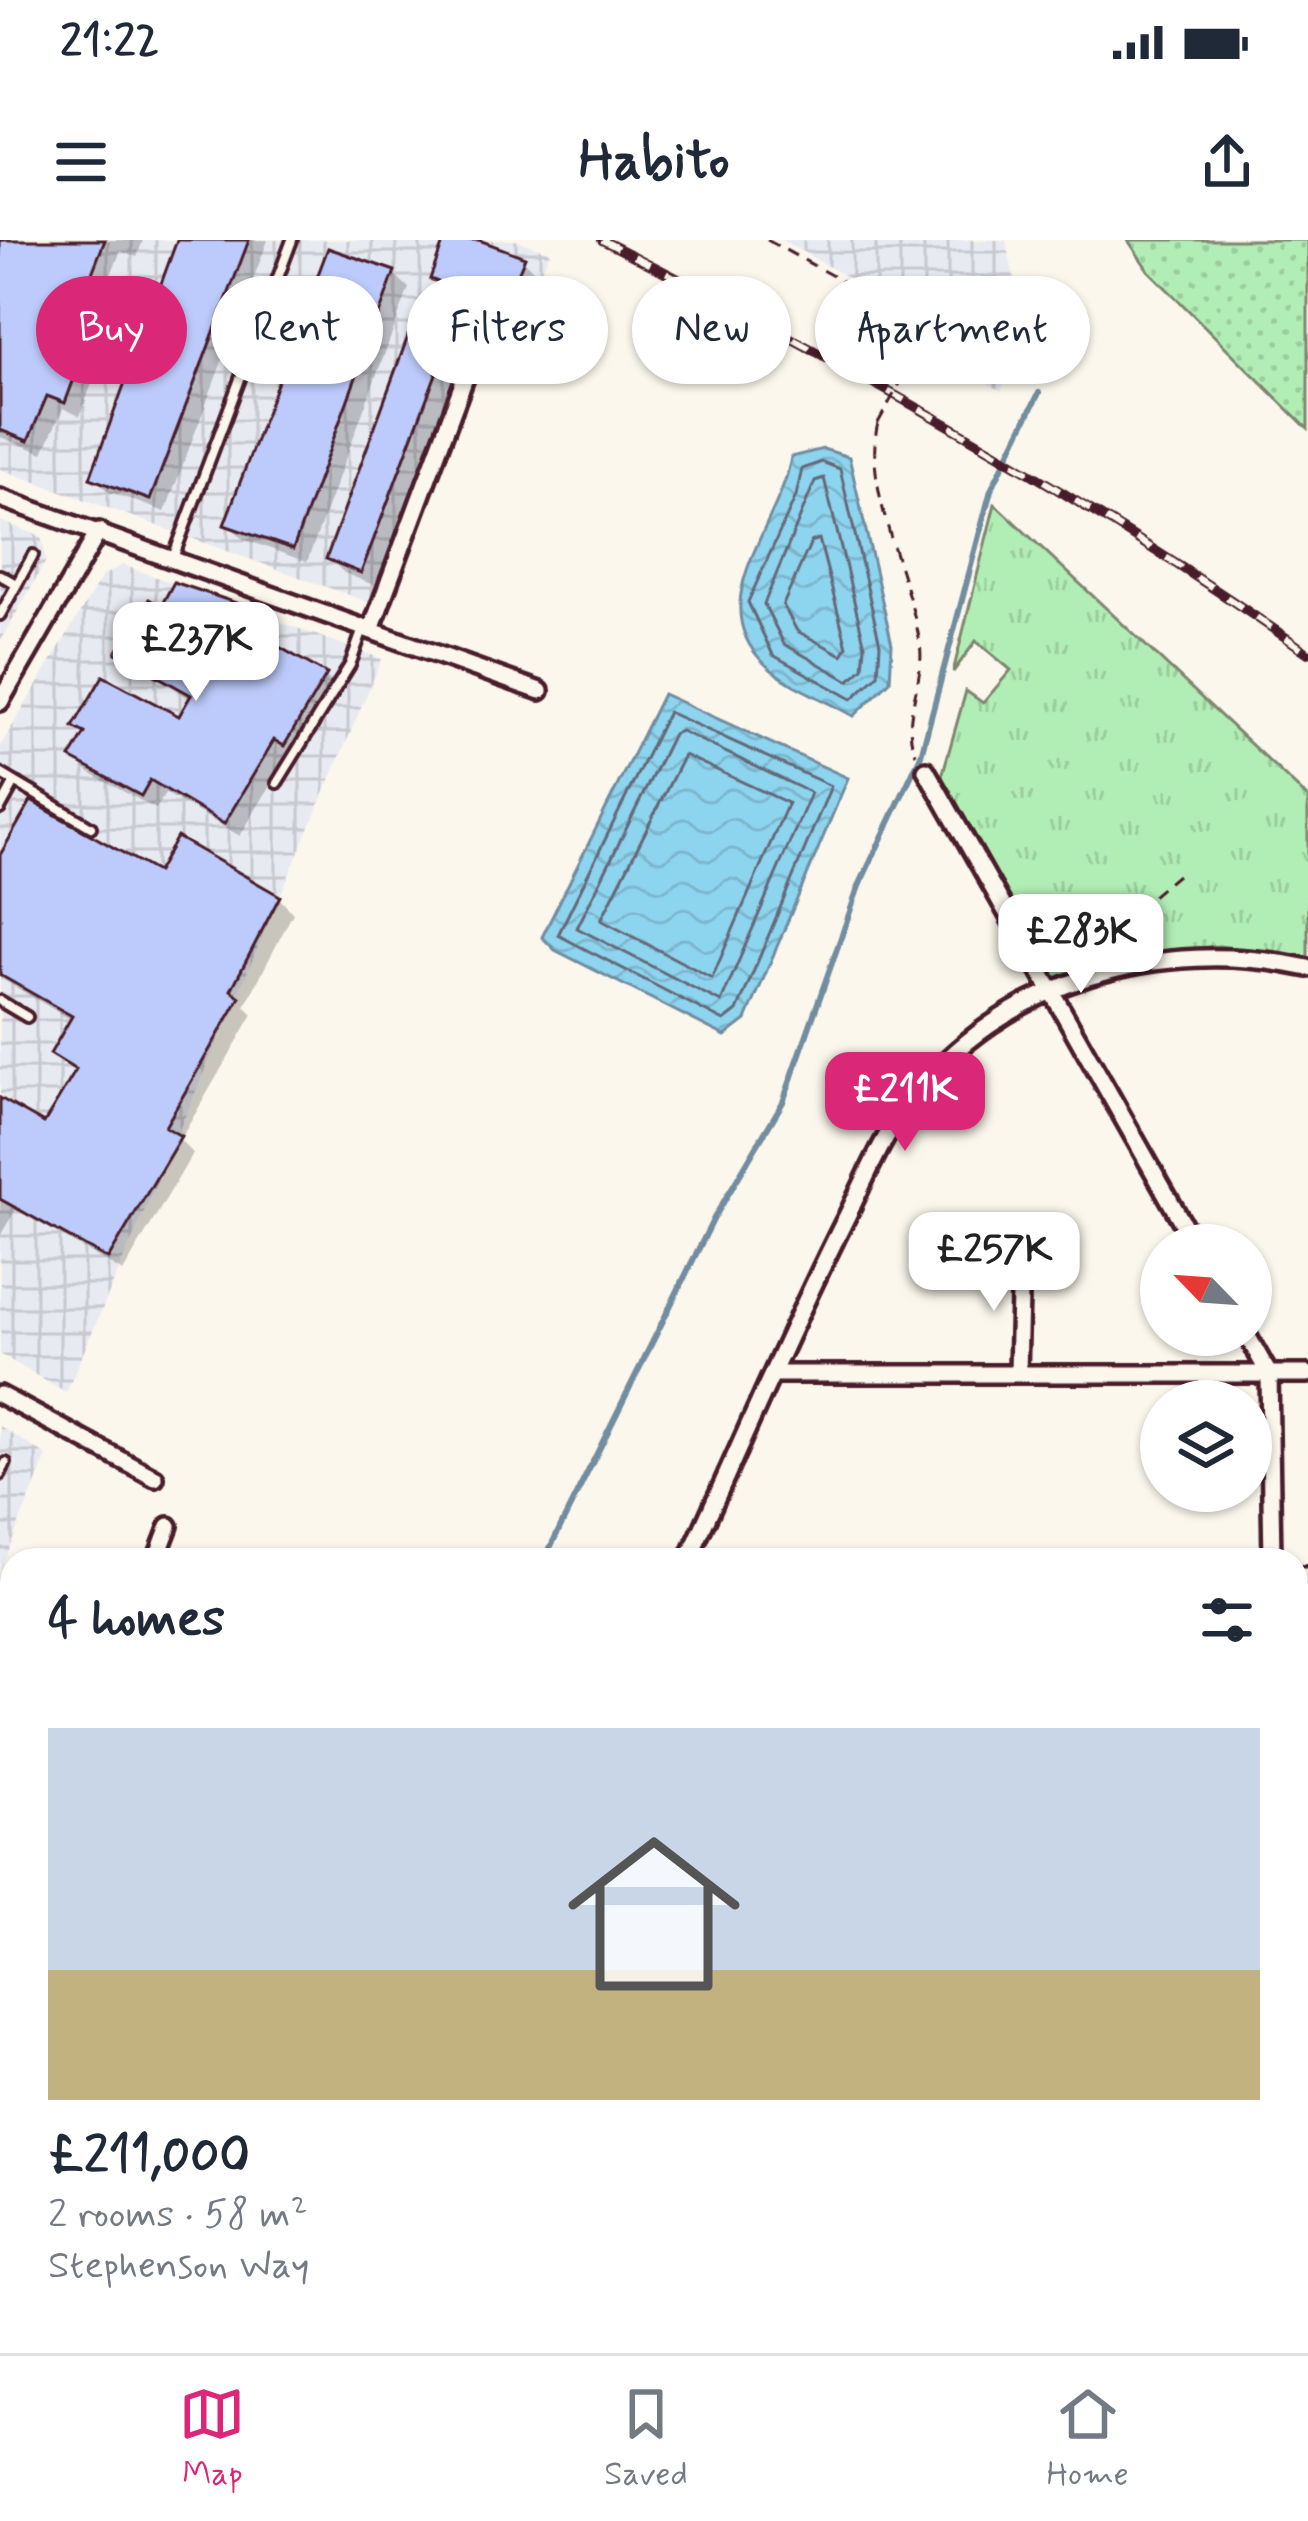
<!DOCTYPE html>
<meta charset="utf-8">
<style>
body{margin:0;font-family:Mynerve,sans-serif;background:#f6f6f7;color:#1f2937;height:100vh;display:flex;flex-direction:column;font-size:45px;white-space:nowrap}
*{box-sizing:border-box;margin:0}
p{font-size:39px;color:#747a83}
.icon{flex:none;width:66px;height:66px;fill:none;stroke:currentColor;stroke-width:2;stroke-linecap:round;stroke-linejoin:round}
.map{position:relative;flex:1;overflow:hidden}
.drawer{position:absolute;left:0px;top:1308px;width:1308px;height:807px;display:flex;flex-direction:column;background:#fff;border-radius:36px 36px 0 0;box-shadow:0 3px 9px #0004}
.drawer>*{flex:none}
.banner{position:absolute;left:36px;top:36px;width:1236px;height:108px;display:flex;gap:24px}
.needle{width:78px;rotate:295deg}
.controls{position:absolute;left:1140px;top:984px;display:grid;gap:24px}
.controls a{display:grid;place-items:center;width:132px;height:132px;border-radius:50%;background:#fff;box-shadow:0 3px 9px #0004;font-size:60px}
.price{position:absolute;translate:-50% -102px;padding:0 27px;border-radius:24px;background:#fff;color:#222;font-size:39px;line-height:78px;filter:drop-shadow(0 3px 6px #0008)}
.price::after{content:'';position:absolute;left:50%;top:72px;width:36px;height:27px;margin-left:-18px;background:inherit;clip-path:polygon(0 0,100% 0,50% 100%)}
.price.on{background:#db2777;color:#fff}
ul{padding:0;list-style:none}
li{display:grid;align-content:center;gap:24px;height:636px;padding:0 48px}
li span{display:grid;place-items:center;height:372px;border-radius:0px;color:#555}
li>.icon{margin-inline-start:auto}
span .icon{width:216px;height:216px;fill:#fffc;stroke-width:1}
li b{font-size:51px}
h2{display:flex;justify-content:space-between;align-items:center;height:144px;padding:0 48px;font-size:51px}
.tag{padding:0 42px;border-radius:54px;background:#fff;box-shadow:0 3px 9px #0004;font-size:42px;line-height:108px}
.tag.on{background:#db2777;color:#fff}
.status{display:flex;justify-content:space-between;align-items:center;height:84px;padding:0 60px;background:#fff;direction:ltr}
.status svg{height:33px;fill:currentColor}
header{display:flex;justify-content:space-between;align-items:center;height:156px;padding:0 48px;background:#fff;font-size:54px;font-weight:700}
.tabs{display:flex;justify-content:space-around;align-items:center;height:168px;border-top:3px solid #e0e1e3;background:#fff;font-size:33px;color:#747a83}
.tabs a{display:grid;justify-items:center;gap:6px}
.tabs .on{color:#db2777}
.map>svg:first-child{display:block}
.industrial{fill:url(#industrial-grid)}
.grass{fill:url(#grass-dots);stroke:#7e8670;stroke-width:3}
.park{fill:url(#park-tufts);stroke:#7e8670;stroke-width:3}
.water{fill:url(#water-waves);stroke:#728ca0;stroke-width:3}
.shadow{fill:#0003}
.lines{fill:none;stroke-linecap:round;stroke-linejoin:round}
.shore{stroke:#656779;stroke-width:3}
.stream{stroke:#728ca0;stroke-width:6}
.building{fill:#bdcbfc;stroke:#4a1f2b;stroke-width:3}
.lane-casing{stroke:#4a1f2b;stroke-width:16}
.street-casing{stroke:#4a1f2b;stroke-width:24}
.secondary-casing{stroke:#4a1f2b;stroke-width:30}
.path{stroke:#4a1f2b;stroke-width:3;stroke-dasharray:12 9;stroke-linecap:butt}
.lane{stroke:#fbf7ec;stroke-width:8}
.street{stroke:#fbf7ec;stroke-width:15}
.secondary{stroke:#fbf7ec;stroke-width:21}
.rail-casing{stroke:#4a1f2b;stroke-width:10}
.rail{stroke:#fbf7ec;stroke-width:6;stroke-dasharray:18;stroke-linecap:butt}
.path-bridge{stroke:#4a1f2b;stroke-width:3;stroke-dasharray:12 9;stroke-linecap:butt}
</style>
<div class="status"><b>21:22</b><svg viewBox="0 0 49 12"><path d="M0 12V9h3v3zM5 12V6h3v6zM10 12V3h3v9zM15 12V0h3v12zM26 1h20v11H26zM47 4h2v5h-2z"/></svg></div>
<header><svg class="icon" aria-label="menu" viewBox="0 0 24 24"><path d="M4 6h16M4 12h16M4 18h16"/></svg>Habito<svg class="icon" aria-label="share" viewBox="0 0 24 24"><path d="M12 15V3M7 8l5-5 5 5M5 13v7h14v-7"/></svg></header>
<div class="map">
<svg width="1308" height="2113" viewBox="0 0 1308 2113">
<defs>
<pattern id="industrial-grid" width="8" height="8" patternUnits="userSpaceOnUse" patternTransform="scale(3)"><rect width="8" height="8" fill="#e8eaf1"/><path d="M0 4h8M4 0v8" fill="none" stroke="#c8c8cf"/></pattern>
<pattern id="grass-dots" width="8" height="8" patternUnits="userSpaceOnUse" patternTransform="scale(3)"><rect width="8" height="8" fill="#b1eeb5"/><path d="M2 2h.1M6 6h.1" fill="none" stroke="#9acc9c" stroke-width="1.8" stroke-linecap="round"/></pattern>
<pattern id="park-tufts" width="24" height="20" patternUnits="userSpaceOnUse" patternTransform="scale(3)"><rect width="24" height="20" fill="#b1eeb5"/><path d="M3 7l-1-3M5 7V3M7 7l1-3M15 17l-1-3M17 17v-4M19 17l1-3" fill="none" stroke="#9acc9c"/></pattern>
<pattern id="water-waves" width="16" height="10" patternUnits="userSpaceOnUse" patternTransform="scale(3)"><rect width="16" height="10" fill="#8dd4ee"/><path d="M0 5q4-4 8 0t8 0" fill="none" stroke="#7bb6cc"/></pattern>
</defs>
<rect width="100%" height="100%" fill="#fbf7ec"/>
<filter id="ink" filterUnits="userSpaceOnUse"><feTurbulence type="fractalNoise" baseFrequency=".00833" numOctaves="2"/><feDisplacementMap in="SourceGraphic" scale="24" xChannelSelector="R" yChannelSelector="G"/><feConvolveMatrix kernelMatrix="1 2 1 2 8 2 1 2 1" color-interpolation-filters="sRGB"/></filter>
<g filter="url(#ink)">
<!-- industrial -->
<path class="industrial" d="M0,0H515L550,12L503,118L468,106L371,363L0,229Z
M782,0H1006L1018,56L1017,111L1001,151L934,113V87Z
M0,281L41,296L46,321L0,402Z
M123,325L382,419L66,1153L0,1114V507L102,336Z
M0,1186L47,1216L0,1330Z"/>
<!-- grass -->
<path class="grass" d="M1128,0H1308V189L1148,30Z"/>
<!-- park -->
<path class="park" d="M995,264L1308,558V719L1219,706L1144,713L1136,723L1050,754L940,543L966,451L983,463L1011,430L976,401L953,432Z"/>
<!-- water -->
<path class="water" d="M823,209L849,217L892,404L890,441L854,476C827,460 787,446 765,424C700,362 780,286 791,217Z
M663,454L848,538L746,780L725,796L555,710L542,697Z"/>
<!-- shadow -->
<path class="shadow" d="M0,0H143L137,17L121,11L106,46L122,62L80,176L63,168L43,213L0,197Z
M180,0H268L165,272L109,252L94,237Z
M447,0H471L523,20L538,35L519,80L448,53L433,38Z
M394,34L409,48L307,322L243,299L228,284Z
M446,105L461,120L376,346L344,333L329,318Z
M176,346L247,370L262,384L251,406L325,436L340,451L300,518L290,513L240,596L165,553L156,569L89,533L74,518L87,496L77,486L180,481L192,460L120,412L162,371Z
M0,621L158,636L279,658L293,673L245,766L253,774L180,900L193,913L123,1032L16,969L0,996V861L45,887L77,834L54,814L73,781L0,738Z
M976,2103H1037L1038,2113H978Z
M1136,2103H1193V2104L1182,2106L1183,2113H1142Z"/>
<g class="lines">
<!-- shore -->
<path class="shore" d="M822,222L840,229L880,404L878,435L852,459L773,415L748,362L796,256L802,229Z
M824,238L865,406L863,428L849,441L784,404L764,364L815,241Z
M819,299L847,407L842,415L797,391L783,365L811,302Z
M668,472L831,546L737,771L724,781L558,695Z
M681,491L811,553L721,762L577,688L673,494Z
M684,515L788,563L712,738L601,680Z"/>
<!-- stream -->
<path class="stream" d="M544,1320L714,978L783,862L859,646L921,515L991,250L1039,153
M0,1916L12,1903"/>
</g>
<!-- building -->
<path class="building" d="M0,0H105L90,38L109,45L65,163L47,156L28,201L0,190Z
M177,0H249L150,260L90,238Z
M444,0H479L525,17L504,67L430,39Z
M328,8L395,31L293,309L224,285Z
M411,88L448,102L361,333L326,319Z
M174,342L248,367L236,394L266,411L272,403L327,434L284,506L274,500L224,584L150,540L141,556L70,518L85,493L73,487L103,436L179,476L191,455L116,413L149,359L161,366Z
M31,561L157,632L177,597L280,656L231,750L240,757L165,887L181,896L108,1019L0,959V858L44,883L76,830L50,814L72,776L0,735V615Z"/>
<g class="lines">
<defs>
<path id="lane" d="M173,318L292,0
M0,335L16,344
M0,375L33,315
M0,533L15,542L0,569
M15,542L91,587
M277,543L350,425L363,389
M0,761L27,777
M0,1235L6,1223
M1296,1731H1308
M1192,2103L1193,2113"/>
<path id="street" d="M0,258L540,451
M371,390L478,103
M0,462L99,291
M926,530L1195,1005
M1247,1095L1269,1134L1272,1320
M1018,1132L1021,1017
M773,1134H1308
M0,1155L155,1238
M156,1320L169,1286
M688,1320C740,1207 788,1093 844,982C865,941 881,898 909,862C1003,739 1161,696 1308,728
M1296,1336H1308
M0,1613L12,1586
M0,1747L12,1753
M1,2018L12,2020
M445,2103L448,2113
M666,2103L667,2113
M261,2113L273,2103"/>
<path id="secondary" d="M1296,1968L1308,1967
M1245,2103L1246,2113
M211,2113L223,2103"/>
</defs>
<!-- lane casing -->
<use href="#lane" class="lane-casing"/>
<!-- street casing -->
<use href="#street" class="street-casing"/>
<!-- secondary casing -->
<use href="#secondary" class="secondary-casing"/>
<!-- path -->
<path class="path" d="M767,0L928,88L920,107
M878,183C862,246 910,338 920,404C926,440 899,481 916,514
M1117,676L1127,704
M1120,683L1177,635
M1296,1533H1308
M1296,1915L1308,1927
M183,2113L193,2103"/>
<!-- lane -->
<use href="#lane" class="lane"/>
<!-- street -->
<use href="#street" class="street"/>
<!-- secondary -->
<use href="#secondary" class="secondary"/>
<defs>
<path id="rail" d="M602,0C846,123 1084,255 1308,413"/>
</defs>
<!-- rail casing -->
<use href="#rail" class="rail-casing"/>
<!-- rail -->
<use href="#rail" class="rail"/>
<!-- path-bridge -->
<path class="path-bridge" d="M878,183L920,107"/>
</g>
</g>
</svg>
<div class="controls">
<a><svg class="needle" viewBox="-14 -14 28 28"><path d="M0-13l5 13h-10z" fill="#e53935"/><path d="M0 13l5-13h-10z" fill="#747a83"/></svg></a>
<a><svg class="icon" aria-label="layers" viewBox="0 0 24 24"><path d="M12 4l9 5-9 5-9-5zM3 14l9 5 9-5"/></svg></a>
</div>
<b class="price" style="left:196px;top:464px">£237K</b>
<b class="price" style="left:1081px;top:756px">£283K</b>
<b class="price on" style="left:905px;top:914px">£211K</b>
<b class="price" style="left:994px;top:1074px">£257K</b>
<div class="banner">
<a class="tag on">Buy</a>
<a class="tag">Rent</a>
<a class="tag">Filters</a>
<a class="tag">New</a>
<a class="tag">Apartment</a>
</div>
<section class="drawer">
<h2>4 homes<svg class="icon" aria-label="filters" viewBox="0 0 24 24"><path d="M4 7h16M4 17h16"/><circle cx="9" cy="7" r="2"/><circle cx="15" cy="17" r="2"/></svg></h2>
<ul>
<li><span style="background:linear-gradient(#c9d6e8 65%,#c2b280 0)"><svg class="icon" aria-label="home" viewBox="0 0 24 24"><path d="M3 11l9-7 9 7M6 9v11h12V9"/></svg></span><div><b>£211,000</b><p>2 rooms · 58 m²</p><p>Stephenson Way</p></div></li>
</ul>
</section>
</div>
<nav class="tabs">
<a class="on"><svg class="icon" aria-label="map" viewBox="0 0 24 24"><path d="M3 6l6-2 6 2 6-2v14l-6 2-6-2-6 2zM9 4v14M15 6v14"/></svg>Map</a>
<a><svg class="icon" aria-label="saved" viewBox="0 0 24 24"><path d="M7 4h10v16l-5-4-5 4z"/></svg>Saved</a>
<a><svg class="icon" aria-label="home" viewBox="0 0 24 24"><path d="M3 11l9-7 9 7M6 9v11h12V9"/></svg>Home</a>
</nav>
